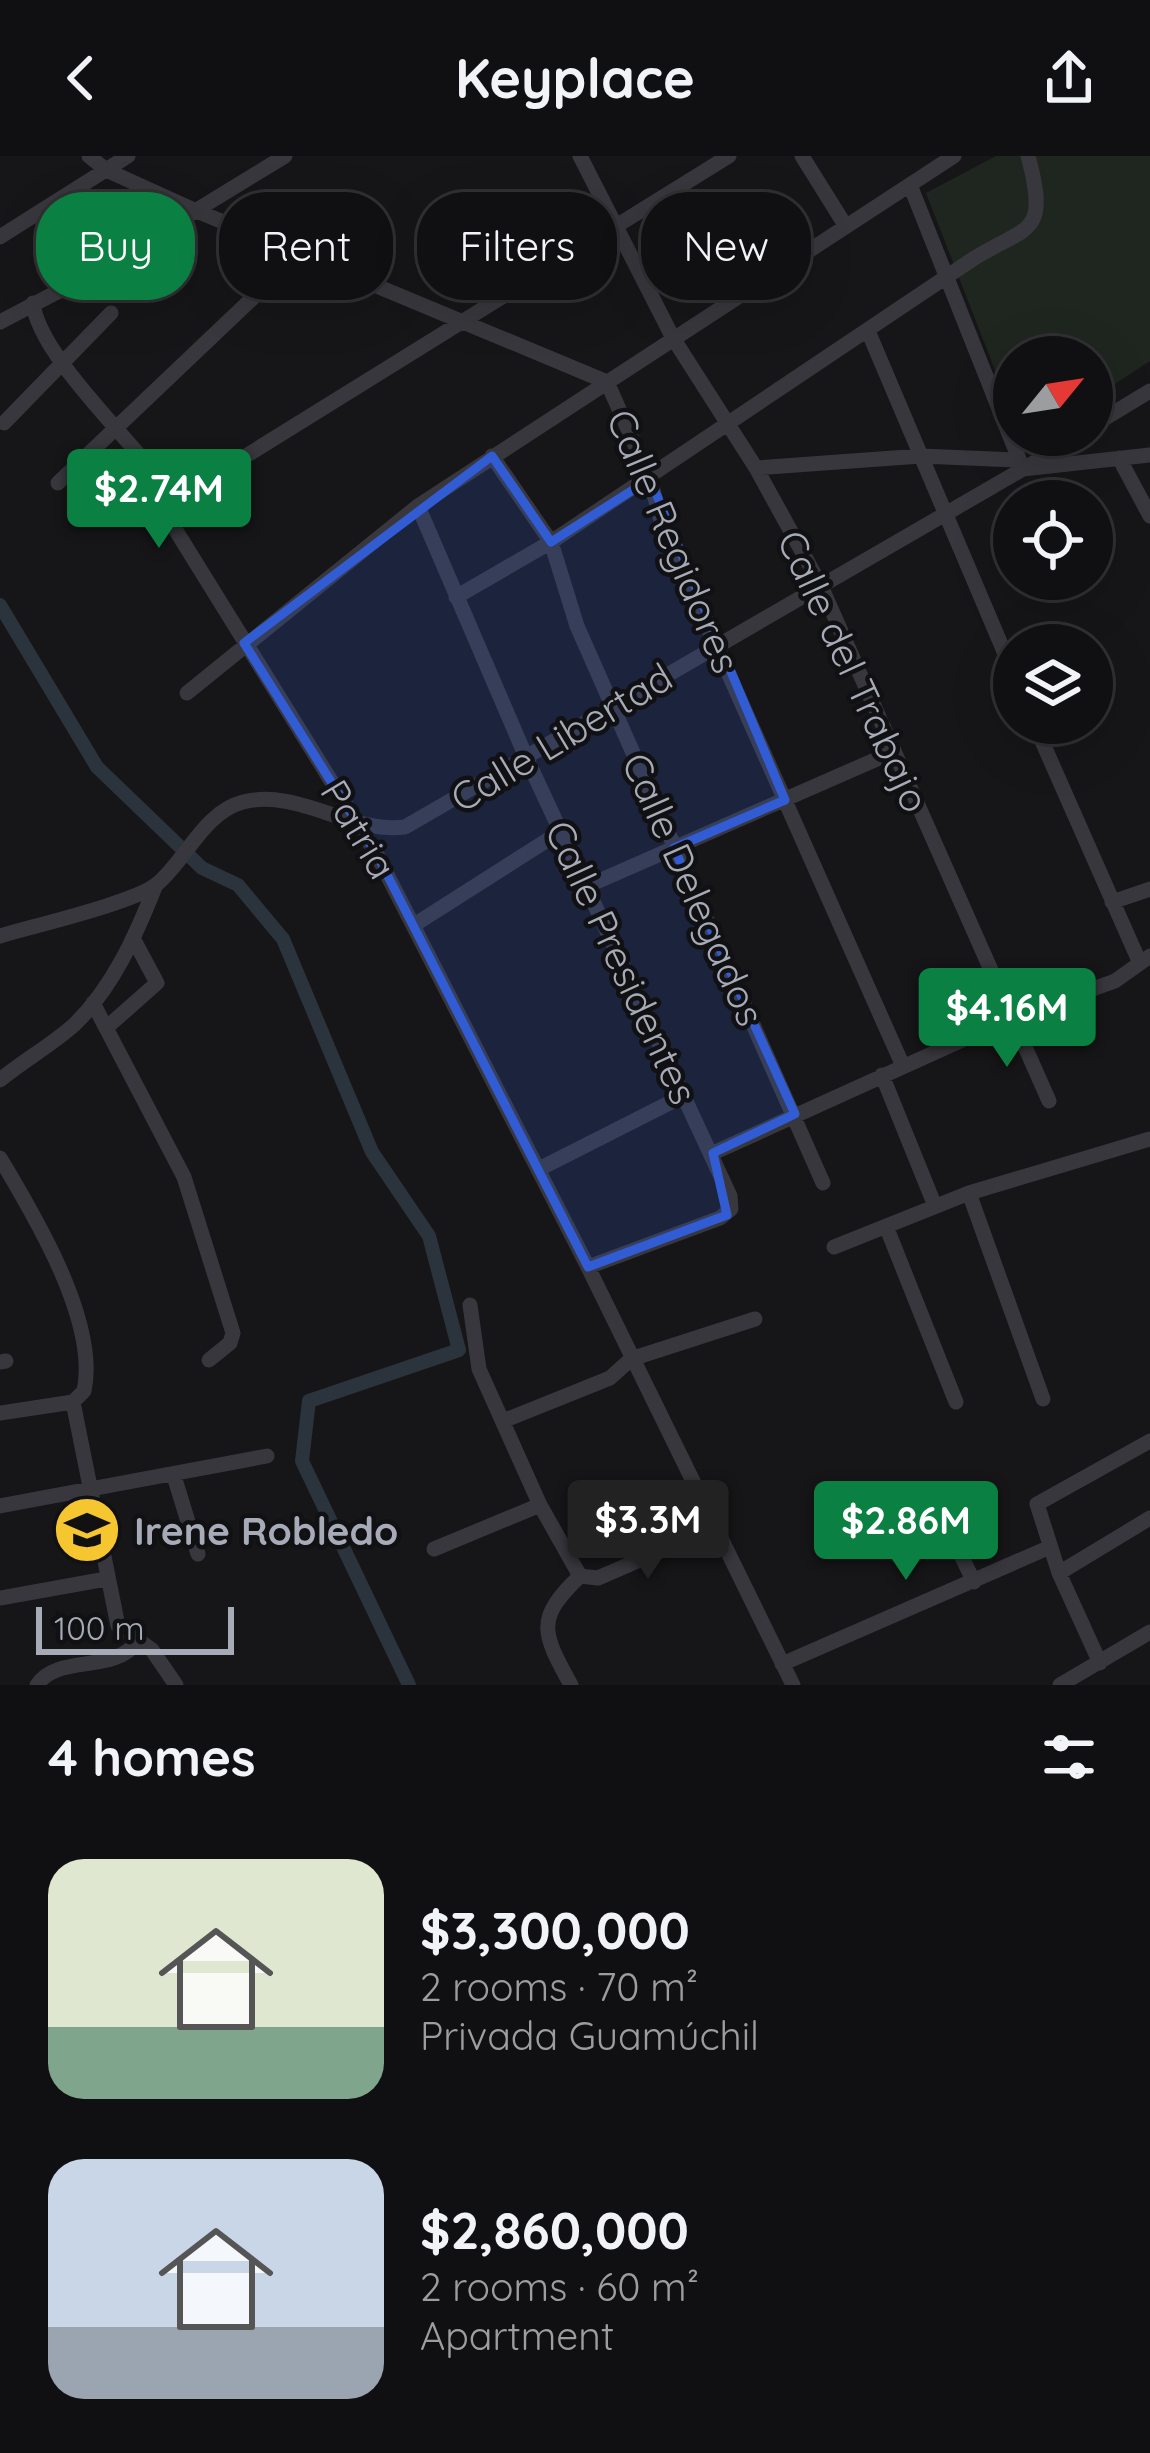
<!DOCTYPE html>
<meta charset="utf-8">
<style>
body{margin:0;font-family:Quicksand,sans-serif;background:#1e1e20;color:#f1f3f6;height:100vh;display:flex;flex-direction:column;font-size:45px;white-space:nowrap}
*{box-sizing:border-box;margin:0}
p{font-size:39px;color:#9c9d9f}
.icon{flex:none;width:66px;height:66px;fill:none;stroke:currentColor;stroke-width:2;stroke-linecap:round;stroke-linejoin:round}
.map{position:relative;height:1529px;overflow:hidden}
.details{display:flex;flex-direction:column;background:#101012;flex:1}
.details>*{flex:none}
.top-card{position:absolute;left:36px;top:36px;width:1080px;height:108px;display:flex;gap:24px}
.needle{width:78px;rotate:60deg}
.buttons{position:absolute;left:993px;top:180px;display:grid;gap:24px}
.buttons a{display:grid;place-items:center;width:120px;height:120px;border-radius:50%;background:#101012;box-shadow:0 12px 48px #0002,0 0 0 3px #303032;font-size:60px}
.scale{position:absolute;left:36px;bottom:30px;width:198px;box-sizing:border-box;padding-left:12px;border:6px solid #a7abb8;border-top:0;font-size:33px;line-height:42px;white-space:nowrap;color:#a7abb8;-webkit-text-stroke:9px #111113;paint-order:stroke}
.price{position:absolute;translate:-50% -102px;padding:0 27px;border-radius:12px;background:#0b8043;color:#fff;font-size:39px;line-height:78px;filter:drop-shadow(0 3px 6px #0008)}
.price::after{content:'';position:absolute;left:50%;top:72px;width:36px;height:27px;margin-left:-18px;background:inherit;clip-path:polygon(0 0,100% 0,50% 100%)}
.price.selected{background:#222;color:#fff}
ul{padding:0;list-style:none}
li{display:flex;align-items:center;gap:36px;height:300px;padding:0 48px}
li span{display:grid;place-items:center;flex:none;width:336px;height:240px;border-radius:36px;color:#555}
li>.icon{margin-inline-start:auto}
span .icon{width:144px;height:144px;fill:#fffc;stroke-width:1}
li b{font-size:51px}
h2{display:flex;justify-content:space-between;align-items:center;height:144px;padding:0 48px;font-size:51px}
.chip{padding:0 42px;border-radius:48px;background:#101012;box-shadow:0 12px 48px #0002,0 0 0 3px #303032;font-size:42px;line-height:108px}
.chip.selected{background:#0b8043;color:#fff}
header{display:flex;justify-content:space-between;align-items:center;height:156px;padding:0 48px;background:#101012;font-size:54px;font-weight:700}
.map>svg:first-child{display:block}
.green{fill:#1e261f}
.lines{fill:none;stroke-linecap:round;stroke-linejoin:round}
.canal{stroke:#2b333c;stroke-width:14}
.minor{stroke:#37373d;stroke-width:15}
.marked{fill:#325cd3;fill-opacity:0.2;stroke:#325cd3;stroke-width:9;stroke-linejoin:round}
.labels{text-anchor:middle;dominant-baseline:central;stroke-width:9;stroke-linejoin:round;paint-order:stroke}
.street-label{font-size:39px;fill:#a7abb8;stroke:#111113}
.poi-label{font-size:39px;font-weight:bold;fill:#a7abb8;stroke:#111113;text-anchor:start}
</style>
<header><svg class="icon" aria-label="back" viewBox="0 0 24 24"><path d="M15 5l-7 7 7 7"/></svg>Keyplace<svg class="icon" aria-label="share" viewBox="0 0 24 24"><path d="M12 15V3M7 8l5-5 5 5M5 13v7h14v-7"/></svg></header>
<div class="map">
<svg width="1150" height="1529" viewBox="0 0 1150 1529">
<rect width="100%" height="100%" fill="#161618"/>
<!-- green -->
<path class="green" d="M996,0H1150V205L1092,243V201H1014V263L926,37Z"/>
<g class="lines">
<!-- canal -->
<path class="canal" d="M0,449L97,611L202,712L238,729L283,783L372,996L429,1080L459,1194L309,1245L302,1305L409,1529"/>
<!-- minor -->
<path class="minor" d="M89,0L106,14L192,53L607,226L650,323L662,368L903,910
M580,0L673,182L756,312L821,430L1049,945
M802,0L845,69
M910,29L1023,313
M0,81L128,0
M33,147C39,202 141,292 175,344
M0,166L97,115L285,0
M868,175L1014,519
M4,267L111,157
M1092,270L1150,235
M1119,302L1150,360
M1030,309L1078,279
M756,312L921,300L1016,304
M58,327L298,99
M175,344L168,353L170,365L377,699L588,1111
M175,344L729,0
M418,350L526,601L730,1040L731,1053L720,1062L588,1111L793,1529
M456,441L551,386L492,300
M187,537L418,350L954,0
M1034,567L1139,805
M585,731L893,596
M1112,746L1150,733
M414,769L560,676
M0,780C33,770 136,746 157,728C186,704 204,656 243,646C297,632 351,678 405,671L1023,313L1150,299
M93,847L184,1021L233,1177L230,1187L209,1204
M106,872L157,827L134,784
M882,919L935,1050
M0,924C24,904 52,889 75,868C113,831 136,779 155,731
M713,997L1011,862L1115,825L1150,800
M0,1002C34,1059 99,1166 84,1235L73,1246
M539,1013L685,939
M823,1027L577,470L551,386L973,103C1027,69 1050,81 1028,0
M969,1037L1043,1243
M886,1070L956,1246
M834,1091L969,1037L1150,983
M470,1149L479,1213L540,1349L580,1420L598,1422L713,1372
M0,1206L6,1205
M73,1246L118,1470L152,1494L176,1529
M0,1257L73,1246
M503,1265L610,1222L631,1203L755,1163
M174,1320L198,1398
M929,1333L974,1426
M0,1350L267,1300
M434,1393L540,1349
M1059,1417L1150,1362
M0,1442L106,1423
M1100,1507L1059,1417L1037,1348L1150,1285
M782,1508L1050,1391
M37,1529C57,1498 114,1518 137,1486
M571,1529C542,1476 535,1463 580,1420
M1060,1529L1150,1476"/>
</g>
<!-- marked area -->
<path class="marked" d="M492,300L551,386L650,323L785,644L674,692L795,958L713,997L727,1059L588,1111L377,699L244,487Z"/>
<!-- icons -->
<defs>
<symbol id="school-disc" viewBox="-11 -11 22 22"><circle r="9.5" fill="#f5c630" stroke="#111113"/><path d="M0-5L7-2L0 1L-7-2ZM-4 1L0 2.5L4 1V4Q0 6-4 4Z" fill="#111"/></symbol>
</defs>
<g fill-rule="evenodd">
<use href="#school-disc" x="49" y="1336" width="76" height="76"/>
</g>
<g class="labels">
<!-- street labels -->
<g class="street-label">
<text transform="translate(674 385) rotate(67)">Calle Regidores</text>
<text transform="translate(854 515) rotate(65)">Calle del Trabajo</text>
<text transform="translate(561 581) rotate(-31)">Calle Libertad</text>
<text transform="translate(359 673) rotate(59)">Patria</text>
<text transform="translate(694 733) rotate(66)">Calle Delegados</text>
<text transform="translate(622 806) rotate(65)">Calle Presidentes</text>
</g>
<!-- poi labels -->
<g class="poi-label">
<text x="134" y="1374">Irene Robledo</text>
</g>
</g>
</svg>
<div class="buttons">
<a><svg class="needle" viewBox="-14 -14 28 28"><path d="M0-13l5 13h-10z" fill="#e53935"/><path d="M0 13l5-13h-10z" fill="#9c9d9f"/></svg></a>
<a><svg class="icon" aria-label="locate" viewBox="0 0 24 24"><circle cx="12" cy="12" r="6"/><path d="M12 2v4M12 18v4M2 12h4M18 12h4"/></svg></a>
<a><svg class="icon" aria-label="layers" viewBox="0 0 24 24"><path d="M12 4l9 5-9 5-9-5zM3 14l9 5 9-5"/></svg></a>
</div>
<div class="scale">100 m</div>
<b class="price" style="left:159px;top:395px">$2.74M</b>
<b class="price" style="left:1007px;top:914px">$4.16M</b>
<b class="price selected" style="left:648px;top:1426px">$3.3M</b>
<b class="price" style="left:906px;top:1427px">$2.86M</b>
<div class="top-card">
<a class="chip selected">Buy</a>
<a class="chip">Rent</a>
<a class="chip">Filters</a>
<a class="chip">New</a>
</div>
</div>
<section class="details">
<h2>4 homes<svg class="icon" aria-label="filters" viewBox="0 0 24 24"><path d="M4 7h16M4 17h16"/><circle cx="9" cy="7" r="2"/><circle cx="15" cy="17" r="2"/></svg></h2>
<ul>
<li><span style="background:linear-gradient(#dfe7d0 70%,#7fa58c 0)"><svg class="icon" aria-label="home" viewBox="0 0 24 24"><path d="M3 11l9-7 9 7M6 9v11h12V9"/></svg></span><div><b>$3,300,000</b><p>2 rooms · 70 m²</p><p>Privada Guamúchil</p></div></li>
<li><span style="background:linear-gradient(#c9d6e8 70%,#9aa5b1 0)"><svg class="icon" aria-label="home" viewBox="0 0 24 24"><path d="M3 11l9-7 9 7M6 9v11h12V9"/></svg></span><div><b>$2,860,000</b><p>2 rooms · 60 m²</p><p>Apartment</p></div></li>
</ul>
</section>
